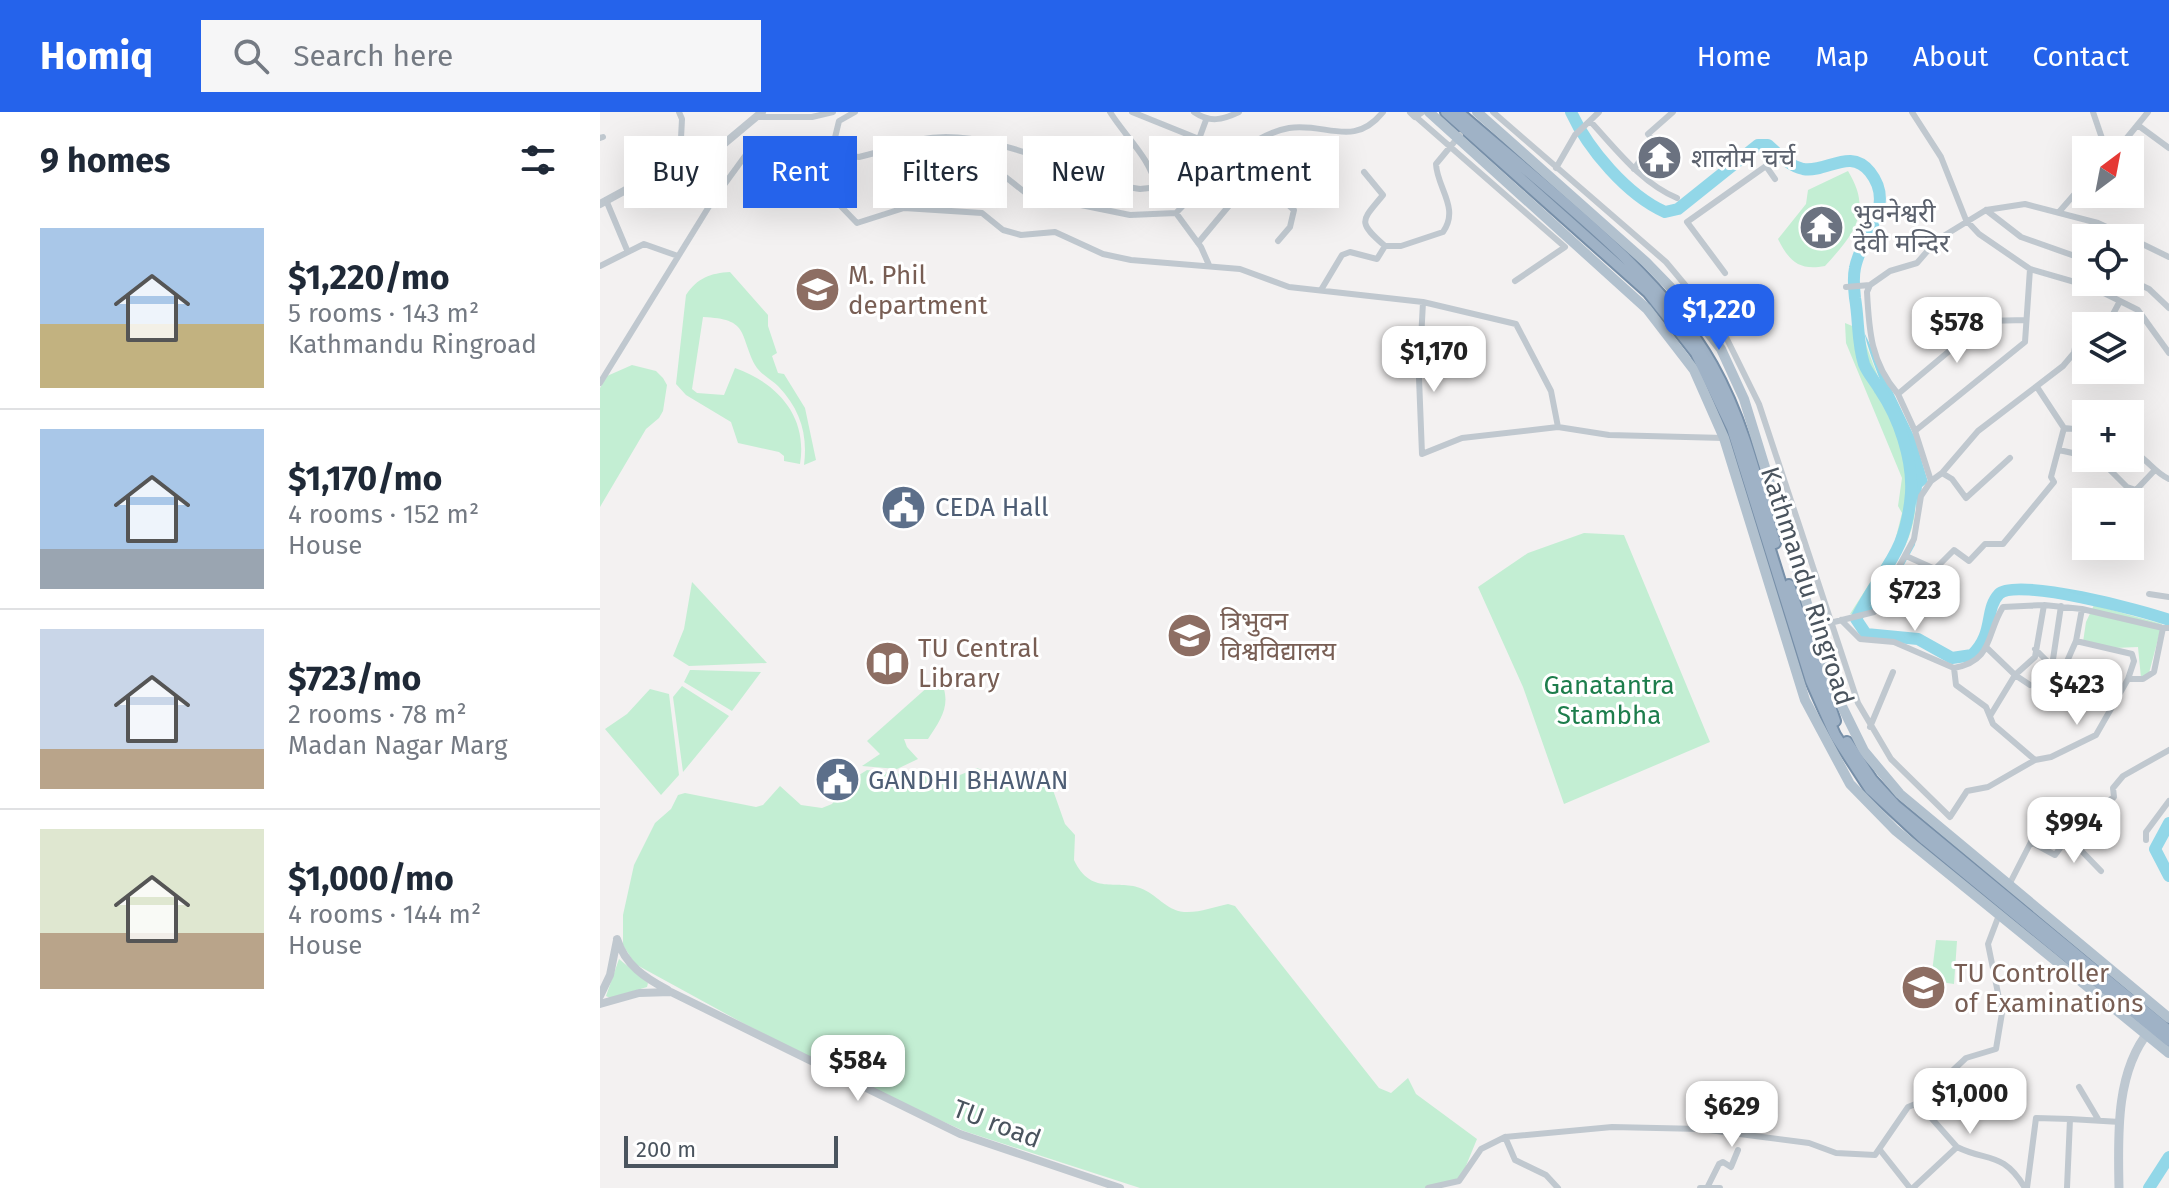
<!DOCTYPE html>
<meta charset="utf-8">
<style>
body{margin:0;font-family:"Fira Sans","Noto Sans Devanagari",sans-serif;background:#f6f6f7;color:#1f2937;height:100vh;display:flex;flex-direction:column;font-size:30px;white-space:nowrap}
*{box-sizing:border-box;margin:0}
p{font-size:26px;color:#747a83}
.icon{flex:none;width:44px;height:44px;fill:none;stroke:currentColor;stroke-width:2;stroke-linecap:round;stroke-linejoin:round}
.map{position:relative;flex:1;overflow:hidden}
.details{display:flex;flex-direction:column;background:#fff;width:600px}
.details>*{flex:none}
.top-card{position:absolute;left:24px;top:24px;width:760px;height:72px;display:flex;gap:16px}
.needle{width:52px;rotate:32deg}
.tools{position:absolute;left:1472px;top:24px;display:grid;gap:16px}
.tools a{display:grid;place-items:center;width:72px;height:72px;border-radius:0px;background:#fff;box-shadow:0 8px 32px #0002;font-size:40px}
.scale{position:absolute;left:24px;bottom:20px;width:214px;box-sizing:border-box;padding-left:8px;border:4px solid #4a545e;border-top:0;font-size:22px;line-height:28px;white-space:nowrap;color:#4a545e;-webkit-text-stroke:6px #fff;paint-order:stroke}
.price{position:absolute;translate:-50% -68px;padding:0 18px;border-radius:16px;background:#fff;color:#222;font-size:26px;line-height:52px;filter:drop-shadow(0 2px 4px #0008)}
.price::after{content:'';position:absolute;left:50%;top:48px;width:24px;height:18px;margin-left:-12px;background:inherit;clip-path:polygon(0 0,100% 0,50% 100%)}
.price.selected{background:#2563eb;color:#fff}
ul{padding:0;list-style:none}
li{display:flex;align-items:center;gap:24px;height:200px;padding:0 40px}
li+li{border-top:2px solid #e0e1e3}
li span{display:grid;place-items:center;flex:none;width:224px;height:160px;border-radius:0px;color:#555}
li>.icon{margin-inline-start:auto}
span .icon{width:96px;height:96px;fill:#fffc;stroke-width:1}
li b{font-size:34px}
h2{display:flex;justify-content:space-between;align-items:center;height:96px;padding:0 40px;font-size:34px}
.chip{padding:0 28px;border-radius:0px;background:#fff;box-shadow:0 8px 32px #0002;font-size:28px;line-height:72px}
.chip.selected{background:#2563eb;color:#fff}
header{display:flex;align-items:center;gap:48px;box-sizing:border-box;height:112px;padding:0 40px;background:#2563eb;color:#fff}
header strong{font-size:38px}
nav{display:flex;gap:44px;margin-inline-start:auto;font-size:28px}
.search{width:560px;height:72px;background:#f6f6f7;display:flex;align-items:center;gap:20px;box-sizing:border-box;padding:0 28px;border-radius:0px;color:#747a83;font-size:30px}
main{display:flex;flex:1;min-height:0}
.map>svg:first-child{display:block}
.green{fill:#c3eed3}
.water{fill:#92d7e8}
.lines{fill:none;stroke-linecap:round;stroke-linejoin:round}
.river{stroke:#92d7e8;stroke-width:12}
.trunk-casing{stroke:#778fa8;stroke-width:14}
.minor{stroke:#c0c8cf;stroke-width:6}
.tertiary{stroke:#c0c8cf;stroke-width:8}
.secondary{stroke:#bec8d1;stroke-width:9}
.primary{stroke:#b2c1ce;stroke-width:10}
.trunk{stroke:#9fb2c6;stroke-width:10}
.labels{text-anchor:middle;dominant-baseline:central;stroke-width:6;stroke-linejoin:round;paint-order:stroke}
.worship-label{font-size:26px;fill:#5b616d;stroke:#fff;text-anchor:start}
.education-label{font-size:26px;fill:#785e54;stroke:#fff;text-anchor:start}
.service-label{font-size:26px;fill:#4e5e75;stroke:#fff;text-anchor:start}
.street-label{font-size:26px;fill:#4a545e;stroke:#fff}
.park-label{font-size:26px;fill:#1d7d4c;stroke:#fff}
</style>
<header>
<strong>Homiq</strong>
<div class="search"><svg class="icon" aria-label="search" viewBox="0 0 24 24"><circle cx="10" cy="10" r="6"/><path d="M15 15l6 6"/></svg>Search here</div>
<nav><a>Home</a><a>Map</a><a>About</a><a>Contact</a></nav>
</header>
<main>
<section class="details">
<h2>9 homes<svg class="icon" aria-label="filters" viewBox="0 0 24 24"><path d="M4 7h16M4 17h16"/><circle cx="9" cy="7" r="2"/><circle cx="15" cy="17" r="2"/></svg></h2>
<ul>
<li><span style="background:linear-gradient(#a9c7e8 60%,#c2b280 0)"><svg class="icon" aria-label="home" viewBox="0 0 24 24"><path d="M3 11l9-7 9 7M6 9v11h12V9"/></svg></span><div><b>$1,220/mo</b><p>5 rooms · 143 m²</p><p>Kathmandu Ringroad</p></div></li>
<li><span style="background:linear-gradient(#a9c7e8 75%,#9aa5b1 0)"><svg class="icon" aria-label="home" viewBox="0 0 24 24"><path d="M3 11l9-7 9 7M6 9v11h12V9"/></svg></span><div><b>$1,170/mo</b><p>4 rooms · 152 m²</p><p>House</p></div></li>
<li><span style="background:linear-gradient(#c9d6e8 75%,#b9a48a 0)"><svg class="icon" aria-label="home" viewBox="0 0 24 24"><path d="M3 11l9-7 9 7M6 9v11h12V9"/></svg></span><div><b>$723/mo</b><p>2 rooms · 78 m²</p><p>Madan Nagar Marg</p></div></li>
<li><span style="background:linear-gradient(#dfe7d0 65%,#b9a48a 0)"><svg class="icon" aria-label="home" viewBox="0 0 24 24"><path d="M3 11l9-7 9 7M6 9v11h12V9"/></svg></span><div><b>$1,000/mo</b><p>4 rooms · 144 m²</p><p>House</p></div></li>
</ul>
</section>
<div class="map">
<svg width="1569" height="1076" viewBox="0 0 1569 1076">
<rect width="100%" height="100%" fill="#f3f1f1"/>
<!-- green -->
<path class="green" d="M1248,59C1273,100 1254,122 1225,154C1199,159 1189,149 1178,127L1206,92L1208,78Z
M130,160L168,203V214L177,241L172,244L178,261L184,262L205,296L216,348L204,353C208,322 200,297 178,274C171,267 160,262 155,253C139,221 149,207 103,205L92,277L97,281L124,283L135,256C177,271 208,304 200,352L184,349V344L179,340L138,331L131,310L86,283L76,272L86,183C97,166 111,161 130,160Z
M1245,211L1262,218C1279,287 1340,362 1305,434L1261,501L1250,502L1294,433L1302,401L1298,394L1302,366L1246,231Z
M32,253L56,259L63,266L67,273L63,299L59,306L46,317L0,395V276L7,264Z
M984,421L1024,423L1110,630L964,692L923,575L878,475L928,441Z
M92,470L94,472L167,551L89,554L73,544L84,517Z
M1494,493L1562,512L1549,561L1541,566L1538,535L1514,536L1483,530L1486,510Z
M90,558H93L161,560L132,599L84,570Z
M339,565C353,591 342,606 328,627H304L307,635L318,647L297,657L262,654L280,642L267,629Z
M82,574L129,604L83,660L73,585Z
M50,577L69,582L79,663L61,683L5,617L27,602Z
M377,656L409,670L448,664L465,712L475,723L474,748C491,784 516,767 540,776C557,782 565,798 584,800C600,801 613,795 628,792L635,794L779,976L791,981L808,966L816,982L877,1027L861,1066L829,1076H540L364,1019L275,979L141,910L35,852L23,833V803L34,753L55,711L71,697L78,683L85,681L156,695L163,693L180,674L201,693L222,696L232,692L248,670L267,658L300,662L317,659L350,667Z
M1336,828L1357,829L1354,872L1327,868L1328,861L1332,860Z
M19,847L48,871L47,875L10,886L6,884Z"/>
<!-- water -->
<path class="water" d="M1264,220L1315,326L1328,370L1322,375L1315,433L1280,496L1276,501L1263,503C1279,481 1305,452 1312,425C1331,350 1281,290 1264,220Z"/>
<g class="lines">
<!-- river -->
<path class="river" d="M971,0C988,37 1027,83 1065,100L1078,97L1158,33H1168C1178,42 1189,54 1203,57C1227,61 1250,35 1270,60C1297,94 1261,123 1255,156C1253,165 1254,177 1255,186C1259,208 1257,231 1264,252C1268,262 1275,269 1280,278C1299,306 1313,347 1311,381C1306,444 1282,455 1256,507L1266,522L1318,527L1352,546L1372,543C1395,521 1384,498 1399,482C1416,465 1545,499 1569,508
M1569,711L1555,737L1569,764
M1549,1076L1569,1045"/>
<defs>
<path id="trunk" d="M846,0L1048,180L1096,241L1132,316L1211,569L1235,623L1270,677L1325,728L1569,929
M858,0C938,70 1061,161 1112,253C1143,308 1158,371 1175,431
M1189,473L1235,609
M1247,630L1272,668L1295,693L1569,919"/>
</defs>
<!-- trunk casing -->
<use href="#trunk" class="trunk-casing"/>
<!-- minor -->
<path class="minor" d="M79,0L82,7L81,26L89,46
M510,0C527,27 549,44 557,76
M532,0L599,27
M594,0C610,11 622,8 639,0
M893,0L1066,150L1122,217L1159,292L1258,591L1291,647L1350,705L1367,679L1388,675L1435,648L1451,645L1496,623L1528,567H1543L1554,560L1563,516H1569
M1312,0L1341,45L1366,108L1379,122L1430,157L1492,175L1538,198L1569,241
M1493,0L1506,38
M815,4L965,135L915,169
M157,5H212L233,0
M606,8L599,27L618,57
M990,9C1016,37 1041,71 1077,86
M1539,14L1569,36
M0,26L3,25
M298,35C357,7 429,45 489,60L496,70L540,77L606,70L576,101L601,135L609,153
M1517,38L1548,0
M231,42L259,45L298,35L304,96
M956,56L975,23L999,0
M1034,57L1054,29L1048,22L1073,0
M764,60L783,83C762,109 756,109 785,134
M337,63H403L427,82L455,83L471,91L530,103L576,101
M213,70L219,45L231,42L239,9L255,0
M606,70C625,49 659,21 689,16C726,10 753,37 783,0
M6,88L27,138
M1386,98L1421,125L1486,148
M1459,100L1486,69
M1530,126L1569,145
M598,131L647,72C669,69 678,84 694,98L690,115L678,129
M0,154L44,132L78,144
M1125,161L1087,110L1166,54L1175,67
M1530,168L1549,177L1569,196
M1270,173L1267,180C1269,219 1271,251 1298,282
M1246,175L1270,173L1290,159L1317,151L1337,128L1386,98L1425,92L1498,111L1530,126
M721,178L742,143L750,140L777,147L785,134H801L843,120C860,96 837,76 836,52L860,23
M823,190L916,212L951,279L958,315
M1490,214L1512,204L1520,189
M0,271L113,88L156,29L230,83L257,111L304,96L382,101L403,118L421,123L455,120L503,142L531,148L640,157L689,175L823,190L819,266L822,342L862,326L958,315L1009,323L1124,326
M1464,316L1474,317L1486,311
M1315,319L1298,282L1385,209L1426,208
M1459,338L1486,344
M1530,339C1546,344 1553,360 1569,367
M1498,346L1527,375L1536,378L1553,360
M1342,361L1352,367L1366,386L1410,346
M1331,369L1315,319L1425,230L1430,157
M1306,444L1335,457L1354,438L1369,449L1385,432H1403L1454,370L1451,365L1464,316L1437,275
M1549,482L1569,485
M1482,497L1563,516
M1241,508L1260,527L1294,530L1354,556C1394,549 1386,521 1403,495L1444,493
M1230,511L1274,500L1314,427L1321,384L1331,369L1342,361L1378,319L1463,254L1474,241L1478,219L1486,216
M1387,536L1415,563L1390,604
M1435,537L1461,563L1476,529
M1452,554L1461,494
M1354,556L1356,573L1386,595L1393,612L1435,648
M1430,573L1415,563L1435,545L1444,493L1482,497L1476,529L1532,542L1534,549L1528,567
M1270,615L1293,560
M1469,726L1501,759
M1546,728V720L1569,689
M1431,730L1455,743L1477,713L1514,685L1513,676L1523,664L1569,638
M1410,771L1431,730L1461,706
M1479,975L1498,1007
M1318,991L1366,946L1396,937L1402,901L1388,832L1399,803
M1470,1007L1520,1010
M1280,1038L1310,1076
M1108,1074L1119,1052L1123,1050L1131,1055L1138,1038
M828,1076L859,1069L881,1037L905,1025
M958,1076L946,1063L915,1048L905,1025L1012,1015L1101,1017L1209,1031L1236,1041L1275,1043L1308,995L1318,991L1357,1035
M1100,1076H1120
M1313,1076L1357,1035C1387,1050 1403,1039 1425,1076
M1427,1076L1436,1006L1470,1007L1467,1076"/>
<!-- tertiary -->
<path class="tertiary" d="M811,0L815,4L821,0
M0,92L79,49L113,41L162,0
M17,827C25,853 45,866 68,878
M0,884L10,863L17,828
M0,892L39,881L71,880L360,1022L520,1076"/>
<!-- secondary -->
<path class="secondary" d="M1519,1076C1518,1025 1515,959 1550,918"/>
<!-- primary -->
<path class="primary" d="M829,0L1047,197L1094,258L1124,326L1205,588L1250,672L1295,718L1569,941
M877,0L1046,150L1082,187L1121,237L1144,287L1233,576L1264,639L1300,682L1569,906"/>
<!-- trunk -->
<use href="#trunk" class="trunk"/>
</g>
<!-- icons -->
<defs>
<symbol id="temple-disc" viewBox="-11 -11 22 22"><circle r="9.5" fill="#6b7280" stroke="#fff"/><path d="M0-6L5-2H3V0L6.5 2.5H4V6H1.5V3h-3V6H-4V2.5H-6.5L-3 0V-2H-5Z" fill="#fff"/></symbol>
<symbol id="university-disc" viewBox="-11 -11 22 22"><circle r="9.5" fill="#8d6e63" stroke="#fff"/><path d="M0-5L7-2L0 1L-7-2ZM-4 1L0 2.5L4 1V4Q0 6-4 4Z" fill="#fff"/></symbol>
<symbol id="civic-disc" viewBox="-11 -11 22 22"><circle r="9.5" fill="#5c6f8a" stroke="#fff"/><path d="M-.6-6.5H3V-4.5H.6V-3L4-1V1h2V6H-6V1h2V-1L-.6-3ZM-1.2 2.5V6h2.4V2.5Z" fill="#fff"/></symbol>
<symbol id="library-disc" viewBox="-11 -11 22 22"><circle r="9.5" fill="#8d6e63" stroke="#fff"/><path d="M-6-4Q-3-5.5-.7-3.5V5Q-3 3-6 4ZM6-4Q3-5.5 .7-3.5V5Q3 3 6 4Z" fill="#fff"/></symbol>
</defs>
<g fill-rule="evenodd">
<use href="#temple-disc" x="1034" y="20" width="51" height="51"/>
<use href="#temple-disc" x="1196" y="90" width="51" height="51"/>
<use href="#university-disc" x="192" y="152" width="51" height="51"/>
<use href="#civic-disc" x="278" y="370" width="51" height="51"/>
<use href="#university-disc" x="564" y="498" width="51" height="51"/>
<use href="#library-disc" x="262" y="526" width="51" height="51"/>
<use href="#civic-disc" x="212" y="642" width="51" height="51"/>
<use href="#university-disc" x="1298" y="850" width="51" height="51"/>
</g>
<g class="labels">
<!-- worship labels -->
<g class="worship-label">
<text x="1091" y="46">शालोम चर्च</text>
<text x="1253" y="101">भुवनेश्वरी<tspan x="1253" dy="30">देवी मन्दिर</tspan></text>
</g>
<!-- education labels -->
<g class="education-label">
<text x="248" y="163">M. Phil<tspan x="248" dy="30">department</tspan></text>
<text x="620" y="509">त्रिभुवन<tspan x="620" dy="30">विश्वविद्यालय</tspan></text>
<text x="318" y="536">TU Central<tspan x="318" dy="30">Library</tspan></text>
<text x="1354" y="861">TU Controller<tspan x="1354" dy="30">of Examinations</tspan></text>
</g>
<!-- service labels -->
<g class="service-label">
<text x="335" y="395">CEDA Hall</text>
<text x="268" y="668">GANDHI BHAWAN</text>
</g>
<!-- street labels -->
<g class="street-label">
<text transform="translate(1207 474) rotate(72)">Kathmandu Ringroad</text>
<text transform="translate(397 1012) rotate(21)">TU road</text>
</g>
<!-- park labels -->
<g class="park-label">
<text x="1009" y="573">Ganatantra<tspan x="1009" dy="30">Stambha</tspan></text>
</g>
</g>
</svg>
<div class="tools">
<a><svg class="needle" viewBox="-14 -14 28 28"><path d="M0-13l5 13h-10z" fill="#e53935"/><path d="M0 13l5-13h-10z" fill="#747a83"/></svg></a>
<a><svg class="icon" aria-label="locate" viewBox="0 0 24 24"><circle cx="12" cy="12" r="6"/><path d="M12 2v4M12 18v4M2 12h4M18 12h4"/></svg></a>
<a><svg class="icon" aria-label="layers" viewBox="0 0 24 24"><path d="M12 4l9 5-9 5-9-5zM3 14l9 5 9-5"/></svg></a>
<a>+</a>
<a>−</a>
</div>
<div class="scale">200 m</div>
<b class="price selected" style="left:1119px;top:240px">$1,220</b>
<b class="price" style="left:1357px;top:253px">$578</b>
<b class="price" style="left:834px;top:282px">$1,170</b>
<b class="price" style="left:1315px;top:521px">$723</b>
<b class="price" style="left:1477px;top:615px">$423</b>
<b class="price" style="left:1474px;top:753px">$994</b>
<b class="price" style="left:258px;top:991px">$584</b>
<b class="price" style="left:1370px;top:1024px">$1,000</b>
<b class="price" style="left:1132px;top:1037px">$629</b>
<div class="top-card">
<a class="chip">Buy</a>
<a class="chip selected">Rent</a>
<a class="chip">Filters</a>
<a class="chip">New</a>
<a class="chip">Apartment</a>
</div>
</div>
</main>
